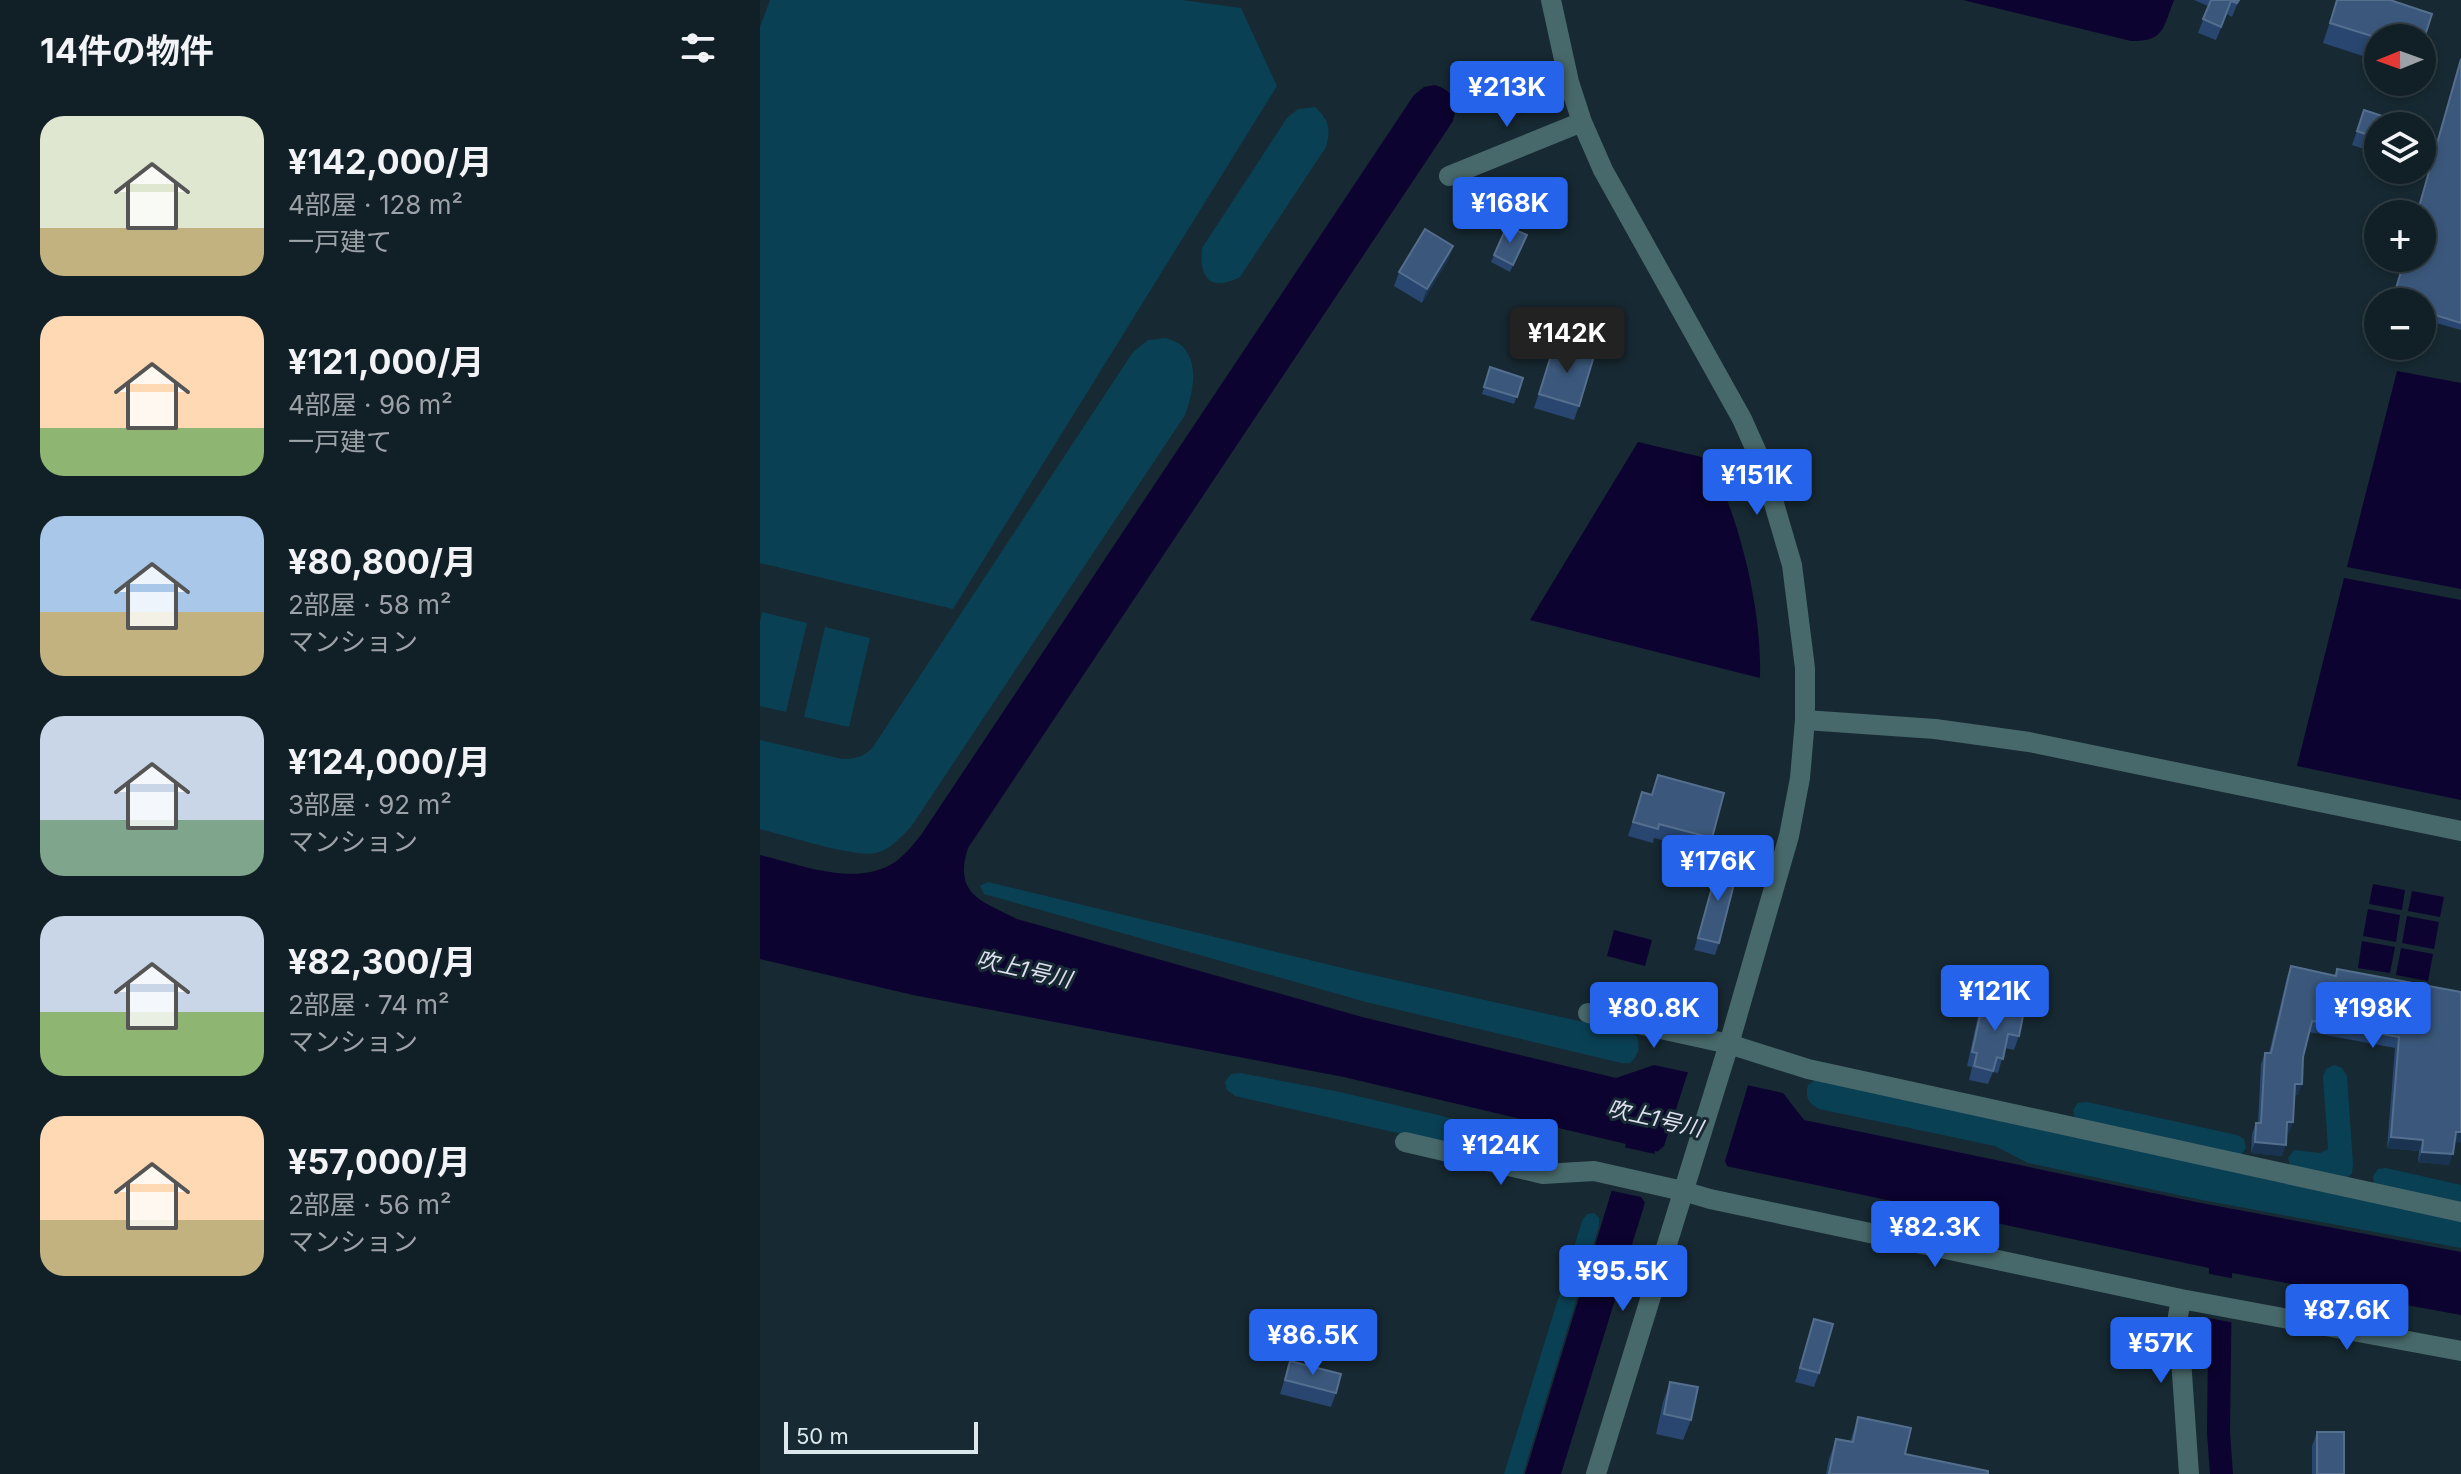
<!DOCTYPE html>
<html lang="ja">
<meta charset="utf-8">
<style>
body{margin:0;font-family:Inter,"Noto Sans JP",sans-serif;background:#1e2c32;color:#f1f3f6;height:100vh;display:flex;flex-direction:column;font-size:30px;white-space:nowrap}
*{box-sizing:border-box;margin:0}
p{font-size:26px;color:#9ca2a7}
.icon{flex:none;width:44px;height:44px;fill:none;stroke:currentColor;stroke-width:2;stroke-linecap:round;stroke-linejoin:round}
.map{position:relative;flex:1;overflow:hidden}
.drawer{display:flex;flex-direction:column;background:#111f26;width:760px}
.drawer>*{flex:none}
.needle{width:52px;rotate:269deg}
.controls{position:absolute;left:1604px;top:24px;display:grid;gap:16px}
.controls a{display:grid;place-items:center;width:72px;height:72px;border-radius:50%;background:#111f26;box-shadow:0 4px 12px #0003,0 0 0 2px #303d43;font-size:40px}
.scale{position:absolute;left:24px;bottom:20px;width:194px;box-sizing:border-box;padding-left:8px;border:4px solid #dde8ee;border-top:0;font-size:22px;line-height:28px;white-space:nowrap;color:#dde8ee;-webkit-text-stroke:6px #172932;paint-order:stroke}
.price{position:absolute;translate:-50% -68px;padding:0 18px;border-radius:8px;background:#2563eb;color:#fff;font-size:26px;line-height:52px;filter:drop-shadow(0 2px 4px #0008)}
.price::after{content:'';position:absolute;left:50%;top:48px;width:24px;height:18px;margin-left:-12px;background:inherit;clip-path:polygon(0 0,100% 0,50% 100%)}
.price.active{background:#222;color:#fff}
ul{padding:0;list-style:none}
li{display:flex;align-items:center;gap:24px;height:200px;padding:0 40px}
li span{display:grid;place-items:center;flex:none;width:224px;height:160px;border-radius:24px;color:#555}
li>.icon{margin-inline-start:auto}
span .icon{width:96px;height:96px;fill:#fffc;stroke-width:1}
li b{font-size:34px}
h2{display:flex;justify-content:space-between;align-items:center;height:96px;padding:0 40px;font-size:34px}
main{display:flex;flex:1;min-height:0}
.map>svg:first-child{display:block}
.green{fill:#0a4054}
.water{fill:#0d0330}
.pier{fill:#172932}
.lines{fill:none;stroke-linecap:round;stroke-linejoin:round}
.minor{stroke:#48696b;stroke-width:20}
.wall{fill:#28466f}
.shaded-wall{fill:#193351}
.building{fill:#3b587c;stroke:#546e8e;stroke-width:2}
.labels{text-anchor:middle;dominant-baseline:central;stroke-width:6;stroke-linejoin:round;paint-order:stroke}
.water-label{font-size:22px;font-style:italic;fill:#e0e0f1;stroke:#172932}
</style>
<main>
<section class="drawer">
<h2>14件の物件<svg class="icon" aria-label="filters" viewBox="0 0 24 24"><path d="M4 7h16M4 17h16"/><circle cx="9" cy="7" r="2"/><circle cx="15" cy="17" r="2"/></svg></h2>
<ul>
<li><span style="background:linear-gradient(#dfe7d0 70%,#c2b280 0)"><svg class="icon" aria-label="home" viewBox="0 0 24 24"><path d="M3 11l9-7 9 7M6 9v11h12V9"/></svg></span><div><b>¥142,000/月</b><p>4部屋 · 128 m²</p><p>一戸建て</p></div></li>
<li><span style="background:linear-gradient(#ffd9b3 70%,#8fb573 0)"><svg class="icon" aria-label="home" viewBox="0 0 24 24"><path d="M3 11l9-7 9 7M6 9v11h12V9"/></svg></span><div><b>¥121,000/月</b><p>4部屋 · 96 m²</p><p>一戸建て</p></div></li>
<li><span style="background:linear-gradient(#a9c7e8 60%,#c2b280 0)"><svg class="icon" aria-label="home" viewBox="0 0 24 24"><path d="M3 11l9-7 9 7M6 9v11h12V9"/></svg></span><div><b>¥80,800/月</b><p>2部屋 · 58 m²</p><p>マンション</p></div></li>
<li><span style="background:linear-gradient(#c9d6e8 65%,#7fa58c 0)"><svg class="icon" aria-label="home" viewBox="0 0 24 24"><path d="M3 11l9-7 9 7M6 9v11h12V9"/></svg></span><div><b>¥124,000/月</b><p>3部屋 · 92 m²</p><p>マンション</p></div></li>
<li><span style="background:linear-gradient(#c9d6e8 60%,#8fb573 0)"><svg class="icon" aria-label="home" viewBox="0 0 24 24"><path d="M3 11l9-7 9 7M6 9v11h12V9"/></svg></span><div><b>¥82,300/月</b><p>2部屋 · 74 m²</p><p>マンション</p></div></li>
<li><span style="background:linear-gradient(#ffd9b3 65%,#c2b280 0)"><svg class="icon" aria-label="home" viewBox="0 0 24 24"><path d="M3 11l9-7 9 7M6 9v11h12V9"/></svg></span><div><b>¥57,000/月</b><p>2部屋 · 56 m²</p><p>マンション</p></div></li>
</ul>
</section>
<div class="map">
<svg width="1701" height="1474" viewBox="0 0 1701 1474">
<rect width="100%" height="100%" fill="#172932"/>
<!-- green -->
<path class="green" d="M10,0H422L481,8L517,86L193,609L0,563V27Z
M555,107C569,120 571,128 566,147L480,277C450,292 439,278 442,248L527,118L538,109Z
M406,338C411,340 420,343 423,347C440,365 432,396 425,415L151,827C141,837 131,849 116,853C95,858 24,835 0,829V740L82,759C96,759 104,757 113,747L373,352L388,340Z
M2,612L47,623L26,712L0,706V622Z
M65,627L110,638L89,727L44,717Z
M228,882L595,971L868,1032L877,1036C880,1048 879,1055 870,1063H861L606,1002L224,894L220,886Z
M1574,1065L1582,1068L1587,1076L1593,1164L1592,1173L1586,1179L1530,1165L1528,1158L1534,1150L1560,1153L1568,1149L1563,1077L1566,1069Z
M480,1073L580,1092L784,1140L792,1146L793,1155L787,1163L778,1165L475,1096L467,1090L465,1082L471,1074Z
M1055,1080L1701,1219V1248L1437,1199L1268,1163L1235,1146L1059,1109C1048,1103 1045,1097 1048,1085Z
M1327,1102L1477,1135L1484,1139L1486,1148L1481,1155L1315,1119L1313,1110L1318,1103Z
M1626,1168L1701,1185V1207L1614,1184L1613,1176L1618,1169Z
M834,1213L839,1218V1226L763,1474H744L822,1221L827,1214Z"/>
<!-- water -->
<path class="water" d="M1203,0H1414C1403,27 1405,42 1371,41Z
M675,85C694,91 698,102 693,121L208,848C193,895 222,901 257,919L602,1017L856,1078L894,1065L1023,1093L1044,1120L1436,1202L1701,1252V1315L1472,1273L1470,1432L1473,1474H1450L1447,1433L1449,1268L895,1151L884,1206L801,1474H765L866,1144L584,1077L153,995L0,959V855C38,864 92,886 130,865C143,858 152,846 161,835L654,95L664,87Z
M1637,371L1701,383V589L1587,567Z
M878,442L950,459C980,522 1002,608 1000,678L770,620Z
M1584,578L1701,600V800L1537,766Z
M1613,884L1645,890L1642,910L1609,904Z
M1652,891L1684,897L1680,917L1648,911Z
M1608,909L1640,915L1636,942L1603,936Z
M1647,916L1679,922L1674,949L1642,943Z
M854,930L892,940L885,966L847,956Z
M1602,941L1635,947L1630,973L1598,968Z
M1641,948L1673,954L1668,981L1636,975Z"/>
<!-- pier -->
<path class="pier" d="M929,1069L989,1082L965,1161L969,1170L896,1154L886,1204L881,1197L848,1190L861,1147L854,1145L895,1154L904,1146Z
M1445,1273L1476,1279L1475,1323L1444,1317Z"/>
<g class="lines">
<!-- minor -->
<path class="minor" d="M791,0L809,82L822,122L843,170L982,419L1003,466L1032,565L1045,668V720L1040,778L1029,836L969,1044L836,1474
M689,176L822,122
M1045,720L1175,729L1269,742L1701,831
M828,1013L969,1044L1048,1069L1701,1212
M645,1142L783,1174L834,1171L923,1191L950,1199L1421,1299L1701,1351
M1421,1299L1418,1316L1429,1474"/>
</g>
<!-- wall -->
<path class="wall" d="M1434,0H1479L1472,17L1467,14L1456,40L1438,33L1448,6Z
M1577,0H1630L1618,38V61L1563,43Z
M1701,57V330L1662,319V302Z
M1604,110L1618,126V154L1592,145Z
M764,242L750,272L731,262L734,255Z
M693,246L688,260L662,303L634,286L639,272Z
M795,343L819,406L814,420L774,408Z
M730,367L763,378L754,404L722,394Z
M898,775L952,838L947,851L894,838L893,843L868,836L882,792L891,795Z
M959,862V943L955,955L934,950Z
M1531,966L1575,976L1577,969L1701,992L1695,1143L1689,1165L1658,1162L1659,1151L1627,1148L1635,1048L1549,1032L1543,1057L1538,1095H1535L1529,1133H1526L1522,1156L1491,1153L1492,1134L1496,1123H1498L1501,1064L1505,1053H1509L1527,977Z
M1223,1002L1259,1036L1254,1050L1245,1048L1238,1073L1233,1072L1228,1084L1209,1080L1212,1067L1207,1066L1218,1016Z
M1054,1319L1059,1373L1054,1387L1035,1382Z
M530,1361L576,1393L571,1407L520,1394Z
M910,1382L931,1420L923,1440L896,1434L903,1402Z
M1098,1417L1145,1454L1228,1474H1066L1069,1459L1076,1439L1090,1442Z
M1557,1432L1584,1474H1552V1446Z"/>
<!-- shaded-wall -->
<path class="shaded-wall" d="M693,246L688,260L662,303L667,289Z
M1535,1084H1542L1538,1095L1531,1094Z
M1527,1122H1533L1529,1133H1523Z
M1696,1132H1701V1143L1692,1142Z
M1631,1137L1663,1140L1659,1151L1627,1148Z
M1495,1142L1526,1145L1522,1156L1491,1153Z
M1662,1152L1693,1154L1689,1165L1658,1162Z"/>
<!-- building -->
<path class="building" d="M1451,0H1479L1477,3L1471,1L1461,27L1443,19Z
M1577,0H1630L1672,14L1662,45V38H1618L1570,23Z
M1701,59V323L1662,311V302H1632L1645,258H1662V214H1657Z
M1604,110L1637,121L1636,126H1618V138L1597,131Z
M747,226L767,235L753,265L734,255Z
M665,229L693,246L667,289L639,272Z
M795,343L834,356L819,406L779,394Z
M730,367L763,378L757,397L724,387Z
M898,775L964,793L952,838L899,824L898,829L873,822L882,792L892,795Z
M959,862L978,868L959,943L938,938Z
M1531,966L1576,976L1577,969L1701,992V1132H1696L1693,1154L1662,1152L1663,1140L1631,1137L1639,1037L1552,1021L1543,1057L1542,1084H1535L1533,1122H1527L1526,1145L1495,1142L1496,1123H1501L1505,1053H1511Z
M1223,1002L1264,1011L1259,1036L1248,1034L1243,1059L1237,1057L1233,1071L1214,1066L1217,1053L1212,1052Z
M1054,1319L1073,1324L1059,1373L1040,1368Z
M530,1361L581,1374L576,1393L525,1380Z
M910,1382L938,1387L931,1420L904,1414Z
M1098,1417L1151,1428L1145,1454L1228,1471V1474H1069L1076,1439L1093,1442Z
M1557,1432H1584V1474H1557Z"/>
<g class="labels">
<!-- water labels -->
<g class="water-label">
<text transform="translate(264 969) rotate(13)">吹上1号川</text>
<text transform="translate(895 1118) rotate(13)">吹上1号川</text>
</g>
</g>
</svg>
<div class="controls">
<a><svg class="needle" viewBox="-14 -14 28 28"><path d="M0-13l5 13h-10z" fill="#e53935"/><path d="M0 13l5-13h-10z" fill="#9ca2a7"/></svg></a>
<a><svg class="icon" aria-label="layers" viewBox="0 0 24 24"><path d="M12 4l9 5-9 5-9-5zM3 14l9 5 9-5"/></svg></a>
<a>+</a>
<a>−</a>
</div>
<div class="scale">50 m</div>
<b class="price" style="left:747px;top:129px">¥213K</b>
<b class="price" style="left:750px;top:245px">¥168K</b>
<b class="price active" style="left:807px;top:375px">¥142K</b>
<b class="price" style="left:997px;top:517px">¥151K</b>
<b class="price" style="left:958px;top:903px">¥176K</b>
<b class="price" style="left:1235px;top:1033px">¥121K</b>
<b class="price" style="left:894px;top:1050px">¥80.8K</b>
<b class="price" style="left:1613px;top:1050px">¥198K</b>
<b class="price" style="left:741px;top:1187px">¥124K</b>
<b class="price" style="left:1175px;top:1269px">¥82.3K</b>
<b class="price" style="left:863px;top:1313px">¥95.5K</b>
<b class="price" style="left:1587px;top:1352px">¥87.6K</b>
<b class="price" style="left:553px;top:1377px">¥86.5K</b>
<b class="price" style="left:1401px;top:1385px">¥57K</b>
</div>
</main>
